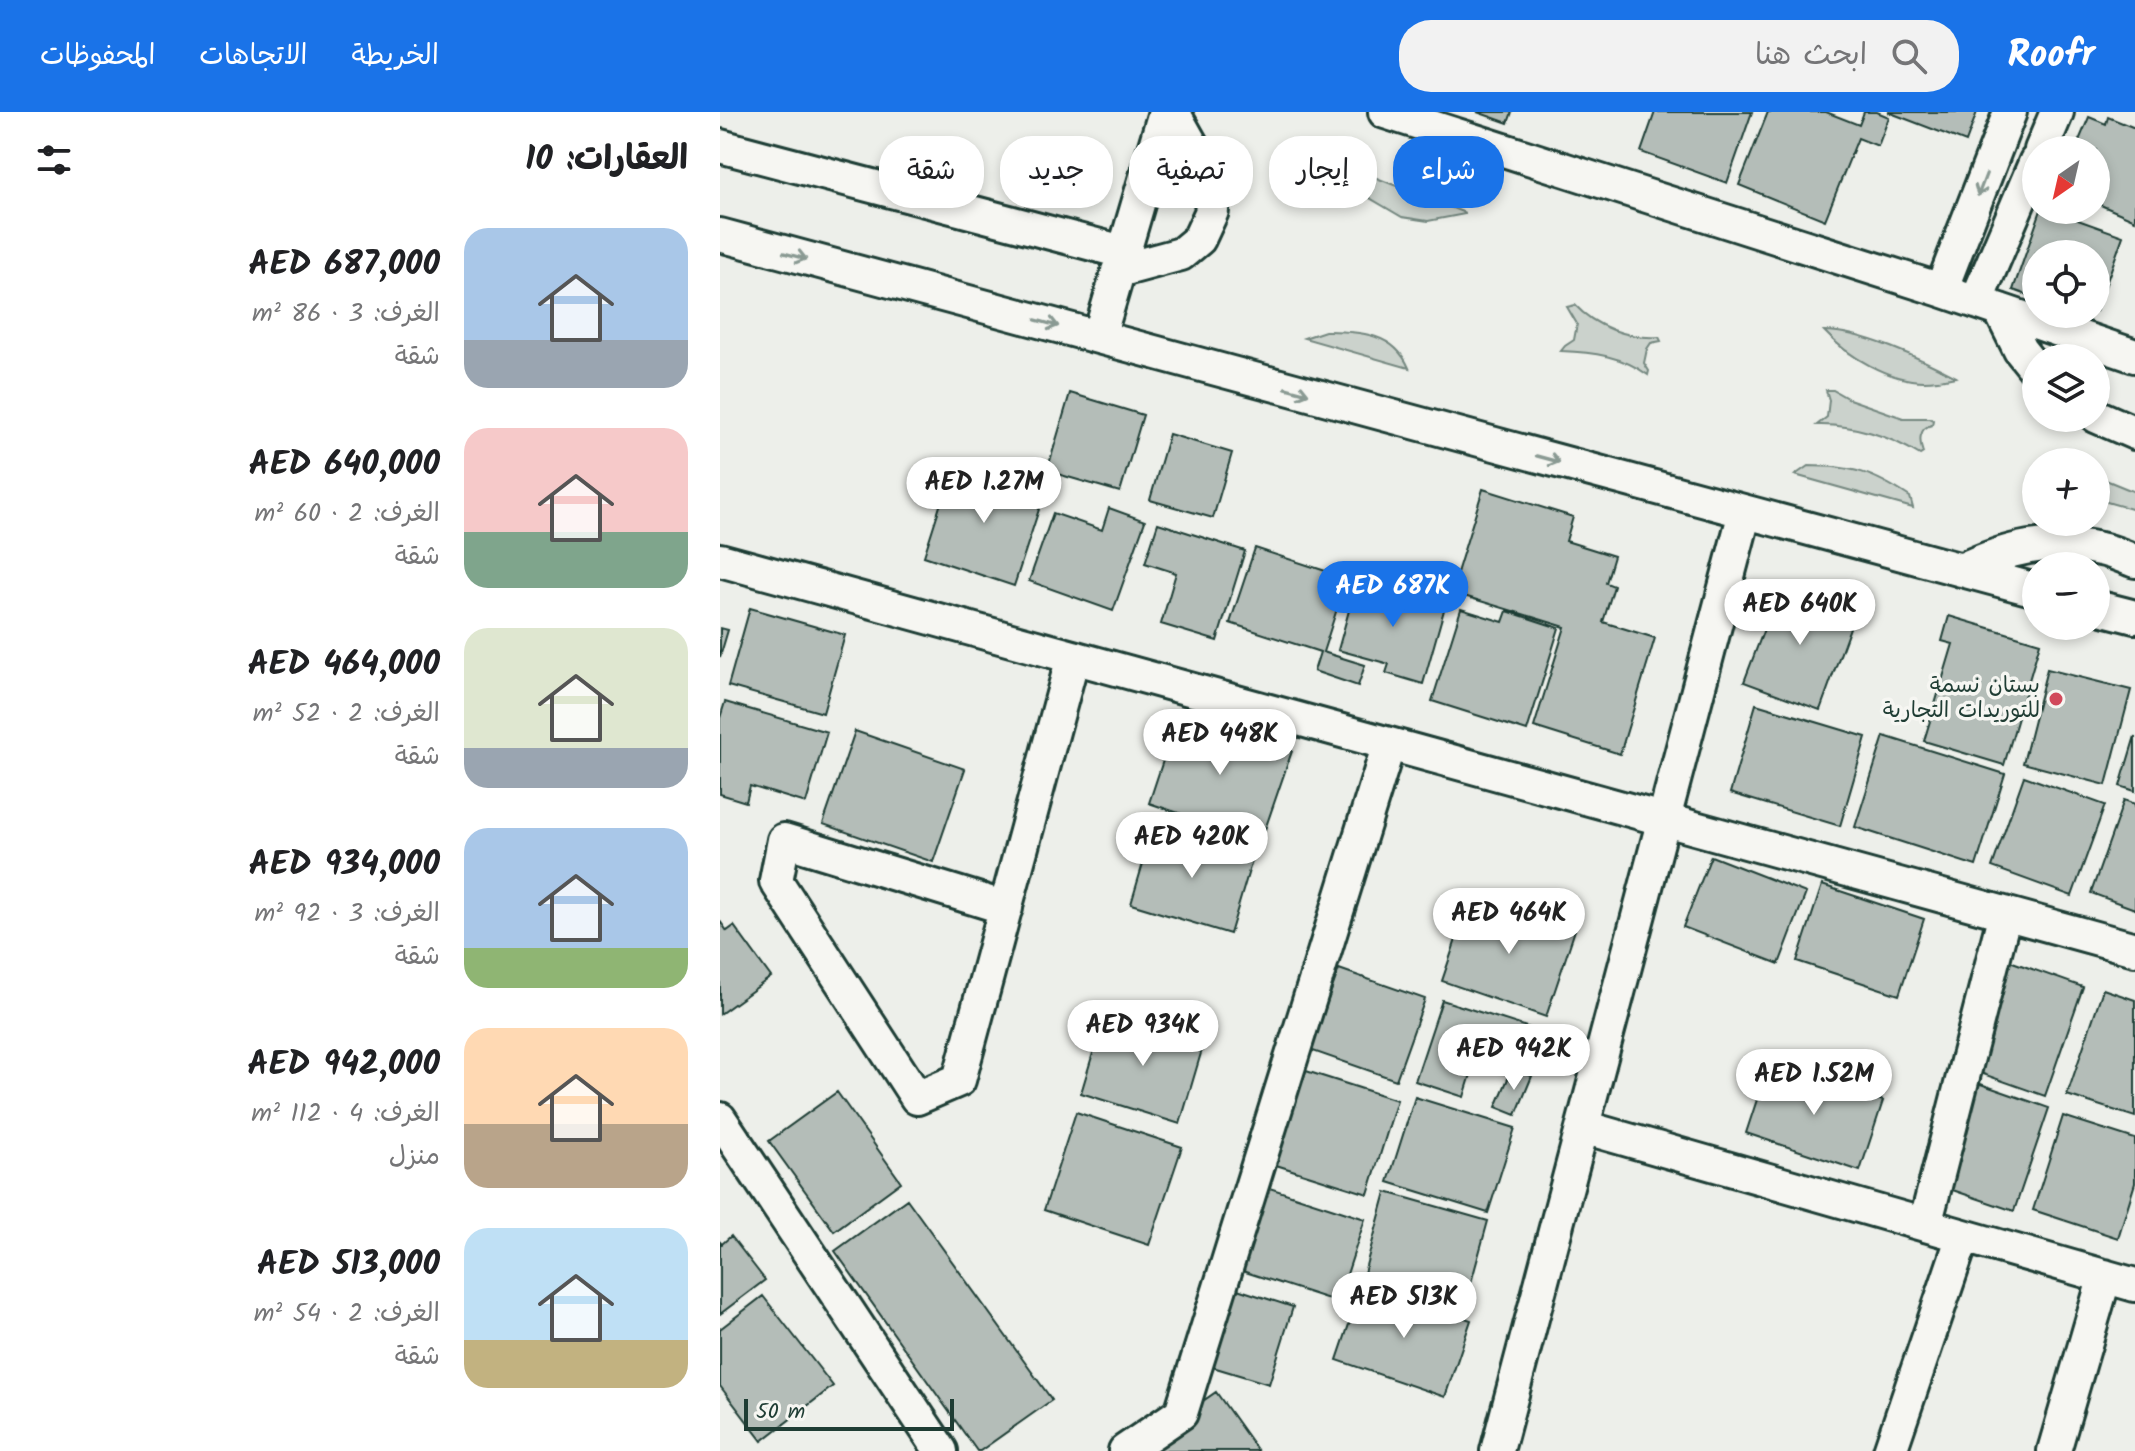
<!DOCTYPE html>
<html lang="ar">
<meta charset="utf-8">
<style>
body{margin:0;font-family:Kalam,"Playpen Sans Arabic",sans-serif;background:#f2f2f2;color:#202124;direction:rtl;height:100vh;display:flex;flex-direction:column;font-size:30px;white-space:nowrap}
*{box-sizing:border-box;margin:0}
p{font-size:26px;color:#757577}
.icon{flex:none;width:44px;height:44px;fill:none;stroke:currentColor;stroke-width:2;stroke-linecap:round;stroke-linejoin:round}
.map{position:relative;flex:1;overflow:hidden;direction:ltr}
.drawer{display:flex;flex-direction:column;background:#fff;width:720px}
.drawer>*{flex:none}
.banner{position:absolute;left:24px;top:24px;width:760px;height:72px;direction:rtl;display:flex;gap:16px}
.needle{width:52px;rotate:214deg}
.controls{position:absolute;left:1302px;top:24px;display:grid;gap:16px}
.controls a{display:grid;place-items:center;width:88px;height:88px;border-radius:50%;background:#fff;box-shadow:0 4px 12px #0003;font-size:40px}
.scale{position:absolute;left:24px;bottom:20px;width:210px;box-sizing:border-box;padding-left:8px;border:4px solid #1f3d34;border-top:0;font-size:22px;line-height:28px;white-space:nowrap;color:#1f3d34;-webkit-text-stroke:6px #f6f6f2;paint-order:stroke}
.price{position:absolute;translate:-50% -68px;padding:0 18px;border-radius:28px;background:#fff;color:#222;font-size:26px;line-height:52px;filter:drop-shadow(0 2px 4px #0008)}
.price::after{content:'';position:absolute;left:50%;top:48px;width:24px;height:18px;margin-left:-12px;background:inherit;clip-path:polygon(0 0,100% 0,50% 100%)}
.price.selected{background:#1a73e8;color:#fff}
ul{padding:0;list-style:none}
li{display:flex;align-items:center;gap:24px;height:200px;padding:0 32px}
li span{display:grid;place-items:center;flex:none;width:224px;height:160px;border-radius:24px;color:#555}
li>.icon{margin-inline-start:auto}
span .icon{width:96px;height:96px;fill:#fffc;stroke-width:1}
li b{font-size:34px}
h2{display:flex;justify-content:space-between;align-items:center;height:96px;padding:0 32px;font-size:34px}
.tag{padding:0 28px;border-radius:32px;background:#fff;box-shadow:0 4px 12px #0003;font-size:28px;line-height:72px}
.tag.selected{background:#1a73e8;color:#fff}
header{display:flex;align-items:center;gap:48px;box-sizing:border-box;height:112px;padding:0 40px;background:#1a73e8;color:#fff}
header strong{font-size:38px}
nav{display:flex;gap:44px;margin-inline-start:auto;font-size:28px}
.search{width:560px;height:72px;background:#f2f2f2;display:flex;align-items:center;gap:20px;box-sizing:border-box;padding:0 28px;border-radius:32px;color:#757577;font-size:30px}
main{display:flex;flex:1;min-height:0}
.map>svg:first-child{display:block}
.green{fill:#cbd2cc;stroke:#758880;stroke-width:2}
.building{fill:#b4bdb8;stroke:#1f3d34;stroke-width:2}
.lines{fill:none;stroke-linecap:round;stroke-linejoin:round}
.minor-casing{stroke:#1f3d34;stroke-width:38}
.minor{stroke:#f6f6f2;stroke-width:32}
.oneway{stroke:#8a9a93}
.poi-dot{fill:#d1495b;stroke:#f6f6f2;stroke-width:3}
.labels{text-anchor:middle;dominant-baseline:central;stroke-width:7;stroke-linejoin:round;paint-order:stroke}
.poi-label{font-size:22px;fill:#1f3d34;stroke:#f6f6f2;text-anchor:end}
</style>
<header>
<strong>Roofr</strong>
<div class="search"><svg class="icon" aria-label="search" viewBox="0 0 24 24"><circle cx="10" cy="10" r="6"/><path d="M15 15l6 6"/></svg>ابحث هنا</div>
<nav><a>الخريطة</a><a>الاتجاهات</a><a>المحفوظات</a></nav>
</header>
<main>
<div class="map">
<svg width="1415" height="1339" viewBox="0 0 1415 1339">
<rect width="100%" height="100%" fill="#edefea"/>
<filter id="ink" filterUnits="userSpaceOnUse"><feTurbulence type="fractalNoise" baseFrequency=".0125" numOctaves="2"/><feDisplacementMap in="SourceGraphic" scale="16" xChannelSelector="R" yChannelSelector="G"/><feConvolveMatrix kernelMatrix="1 2 1 2 8 2 1 2 1" color-interpolation-filters="sRGB"/></filter>
<g filter="url(#ink)">
<!-- green -->
<path class="green" d="M654,65L745,101V102L708,109L682,105L643,82L636,68Z
M855,193C875,215 909,227 939,225L941,229L931,231L927,237L924,251L929,259L928,263C902,244 873,240 841,239L845,234L854,228L857,212L847,195Z
M605,219C639,220 674,220 689,256L584,226Z
M1104,219C1142,219 1202,247 1236,265C1226,267 1215,269 1204,269C1169,269 1127,244 1104,219Z
M1106,278H1113L1129,287L1183,306H1209L1213,308L1212,313C1198,316 1199,330 1203,341L1200,343C1170,324 1133,312 1097,313L1107,305L1109,288Z
M1088,354C1133,354 1152,360 1190,385L1193,396L1075,363Z
M1376,364L1415,380V398L1376,387Z"/>
<!-- building -->
<path class="building" d="M757,0H792L788,11Z
M935,0H1032L1007,71L921,40Z
M1048,0H1106L1139,13L1144,0H1157L1169,5L1158,34L1138,26L1105,108L1019,73Z
M1168,0H1257L1246,30Z
M1369,5L1386,12L1388,5L1415,16V108L1376,91V38H1355Z
M1321,98H1330L1403,124L1376,200V142H1316V186L1293,178Z
M350,281L423,303L400,380L327,359Z
M449,322L512,341L493,406L430,388Z
M233,353L324,382L294,474L204,444Z
M763,377L853,405L846,429L894,444L886,471L894,474L883,510L935,526L900,642L814,615L845,515L731,480Z
M389,396L425,409L393,499L309,469L333,401L382,418Z
M438,411L525,439L497,529L441,512L456,461L425,451Z
M535,436L627,466L603,540L645,553L638,574L594,559L600,540L510,511Z
M638,466L726,491L703,572L666,561L669,552L618,538Z
M1061,472L1136,499L1100,598L1024,570Z
M30,496L125,523L103,601L8,574Z
M741,497L783,510L787,499L839,516L807,619L712,589Z
M1229,504L1320,531L1284,653L1204,629L1233,532L1222,529Z
M0,516L8,518L0,545Z
M1327,557L1411,578L1386,673L1303,651Z
M5,590L107,620L86,691L30,674L26,690L0,682V606Z
M1036,592L1146,625L1120,714L1010,681Z
M459,600L572,639L541,729L429,691Z
M135,619L245,657L213,750L103,712Z
M1164,624L1285,662L1256,754L1135,715Z
M1415,624V679L1400,674Z
M1304,664L1385,693L1352,784L1272,755Z
M1404,688L1415,692V797L1371,781Z
M434,714L533,745L510,822L411,792Z
M991,744L1086,781L1059,852L963,815Z
M1102,773L1204,807L1179,883L1077,849Z
M751,783L855,818L826,905L722,869Z
M0,809L7,819L14,814L51,865L0,902Z
M1284,847L1363,875L1325,984L1246,956Z
M619,857L705,887L676,968L590,938Z
M1383,877L1415,888V1005L1347,983Z
M722,888L822,920L813,951L796,946L794,955L757,943L744,985L695,969Z
M385,901L484,931L460,1012L361,981Z
M1049,951L1163,989L1140,1059L1026,1021Z
M792,957L812,964L796,1003L776,995Z
M583,958L677,988L648,1082L553,1052Z
M1252,969L1329,996L1294,1099L1218,1073Z
M117,980L181,1070L114,1119L49,1029Z
M695,985L795,1016L768,1101L668,1070Z
M356,1000L462,1035L429,1133L324,1098Z
M1343,1004L1415,1027V1071L1398,1126L1313,1098Z
M540,1073L645,1107L618,1190L513,1156Z
M666,1080L768,1109L746,1189L644,1161Z
M187,1087L332,1288L260,1339H257L115,1139Z
M11,1124L45,1168L0,1202V1130L2,1132Z
M643,1171L751,1208L725,1285L617,1248Z
M681,1174L710,1180L709,1189L679,1183Z
M511,1175L573,1195L549,1272L486,1253Z
M43,1184L113,1274L42,1329L0,1274V1217Z
M496,1280L538,1339H430L424,1330Z"/>
<g class="lines">
<defs>
<path id="minor" d="M665,0L1221,178L1415,244
M0,34L403,140
M1321,38L1337,0
M0,123L1316,478
M398,159L461,142L479,127L492,99L488,62L453,0
M1221,178L1290,0
M1256,190L1316,49
M1280,198L1300,238L1316,258
M379,225L445,0
M1376,304L1415,321
M0,448L1415,837
M1241,458C1287,436 1329,426 1380,437C1392,439 1404,445 1415,449
M1376,495L1415,505
M286,796L64,728L56,769L197,986L239,968L353,545
M0,1007L221,1339
M863,1015L1415,1173
M1205,1113L1285,801
M405,1339L461,1301L669,632
M777,1339L1025,400
M1170,1339L1243,1124
M1334,1339L1385,1164"/>
</defs>
<!-- minor casing -->
<use href="#minor" class="minor-casing"/>
<!-- minor -->
<use href="#minor" class="minor"/>
</g>
<!-- one-way arrows -->
<defs><path id="oneway-shaft" d="M-6 0H5M1.5-3L5.5 0L1.5 3" fill="none" stroke-width="1.6" stroke-linecap="round" stroke-linejoin="round" transform="scale(2)"/></defs>
<g class="oneway">
<use href="#oneway-shaft" transform="translate(1262 73) rotate(111)"/>
<use href="#oneway-shaft" transform="translate(75 144) rotate(15)"/>
<use href="#oneway-shaft" transform="translate(327 211) rotate(15)"/>
<use href="#oneway-shaft" transform="translate(577 279) rotate(15)"/>
<use href="#oneway-shaft" transform="translate(828 347) rotate(15)"/>
</g>
</g>
<!-- markers -->
<circle class="poi-dot" cx="1336" cy="587" r="8"/>
<g class="labels">
<!-- poi labels -->
<g class="poi-label">
<text x="1320" y="574">بستان نسمة<tspan x="1320" dy="25">للتوريدات التجارية</tspan></text>
</g>
</g>
</svg>
<div class="controls">
<a><svg class="needle" viewBox="-14 -14 28 28"><path d="M0-13l5 13h-10z" fill="#e53935"/><path d="M0 13l5-13h-10z" fill="#757577"/></svg></a>
<a><svg class="icon" aria-label="locate" viewBox="0 0 24 24"><circle cx="12" cy="12" r="6"/><path d="M12 2v4M12 18v4M2 12h4M18 12h4"/></svg></a>
<a><svg class="icon" aria-label="layers" viewBox="0 0 24 24"><path d="M12 4l9 5-9 5-9-5zM3 14l9 5 9-5"/></svg></a>
<a>+</a>
<a>−</a>
</div>
<div class="scale">50 m</div>
<b class="price" style="left:264px;top:413px">AED 1.27M</b>
<b class="price selected" style="left:673px;top:517px">AED 687K</b>
<b class="price" style="left:1080px;top:535px">AED 640K</b>
<b class="price" style="left:500px;top:665px">AED 448K</b>
<b class="price" style="left:472px;top:768px">AED 420K</b>
<b class="price" style="left:789px;top:844px">AED 464K</b>
<b class="price" style="left:423px;top:956px">AED 934K</b>
<b class="price" style="left:794px;top:980px">AED 942K</b>
<b class="price" style="left:1094px;top:1005px">AED 1.52M</b>
<b class="price" style="left:684px;top:1228px">AED 513K</b>
<div class="banner">
<a class="tag selected">شراء</a>
<a class="tag">إيجار</a>
<a class="tag">تصفية</a>
<a class="tag">جديد</a>
<a class="tag">شقة</a>
</div>
</div>
<section class="drawer">
<h2>العقارات: 10<svg class="icon" aria-label="filters" viewBox="0 0 24 24"><path d="M4 7h16M4 17h16"/><circle cx="9" cy="7" r="2"/><circle cx="15" cy="17" r="2"/></svg></h2>
<ul>
<li><span style="background:linear-gradient(#a9c7e8 70%,#9aa5b1 0)"><svg class="icon" aria-label="home" viewBox="0 0 24 24"><path d="M3 11l9-7 9 7M6 9v11h12V9"/></svg></span><div><b>AED 687,000</b><p>الغرف: 3 · 86 m²</p><p>شقة</p></div></li>
<li><span style="background:linear-gradient(#f6c9c9 65%,#7fa58c 0)"><svg class="icon" aria-label="home" viewBox="0 0 24 24"><path d="M3 11l9-7 9 7M6 9v11h12V9"/></svg></span><div><b>AED 640,000</b><p>الغرف: 2 · 60 m²</p><p>شقة</p></div></li>
<li><span style="background:linear-gradient(#dfe7d0 75%,#9aa5b1 0)"><svg class="icon" aria-label="home" viewBox="0 0 24 24"><path d="M3 11l9-7 9 7M6 9v11h12V9"/></svg></span><div><b>AED 464,000</b><p>الغرف: 2 · 52 m²</p><p>شقة</p></div></li>
<li><span style="background:linear-gradient(#a9c7e8 75%,#8fb573 0)"><svg class="icon" aria-label="home" viewBox="0 0 24 24"><path d="M3 11l9-7 9 7M6 9v11h12V9"/></svg></span><div><b>AED 934,000</b><p>الغرف: 3 · 92 m²</p><p>شقة</p></div></li>
<li><span style="background:linear-gradient(#ffd9b3 60%,#b9a48a 0)"><svg class="icon" aria-label="home" viewBox="0 0 24 24"><path d="M3 11l9-7 9 7M6 9v11h12V9"/></svg></span><div><b>AED 942,000</b><p>الغرف: 4 · 112 m²</p><p>منزل</p></div></li>
<li><span style="background:linear-gradient(#bfe0f5 70%,#c2b280 0)"><svg class="icon" aria-label="home" viewBox="0 0 24 24"><path d="M3 11l9-7 9 7M6 9v11h12V9"/></svg></span><div><b>AED 513,000</b><p>الغرف: 2 · 54 m²</p><p>شقة</p></div></li>
</ul>
</section>
</main>
